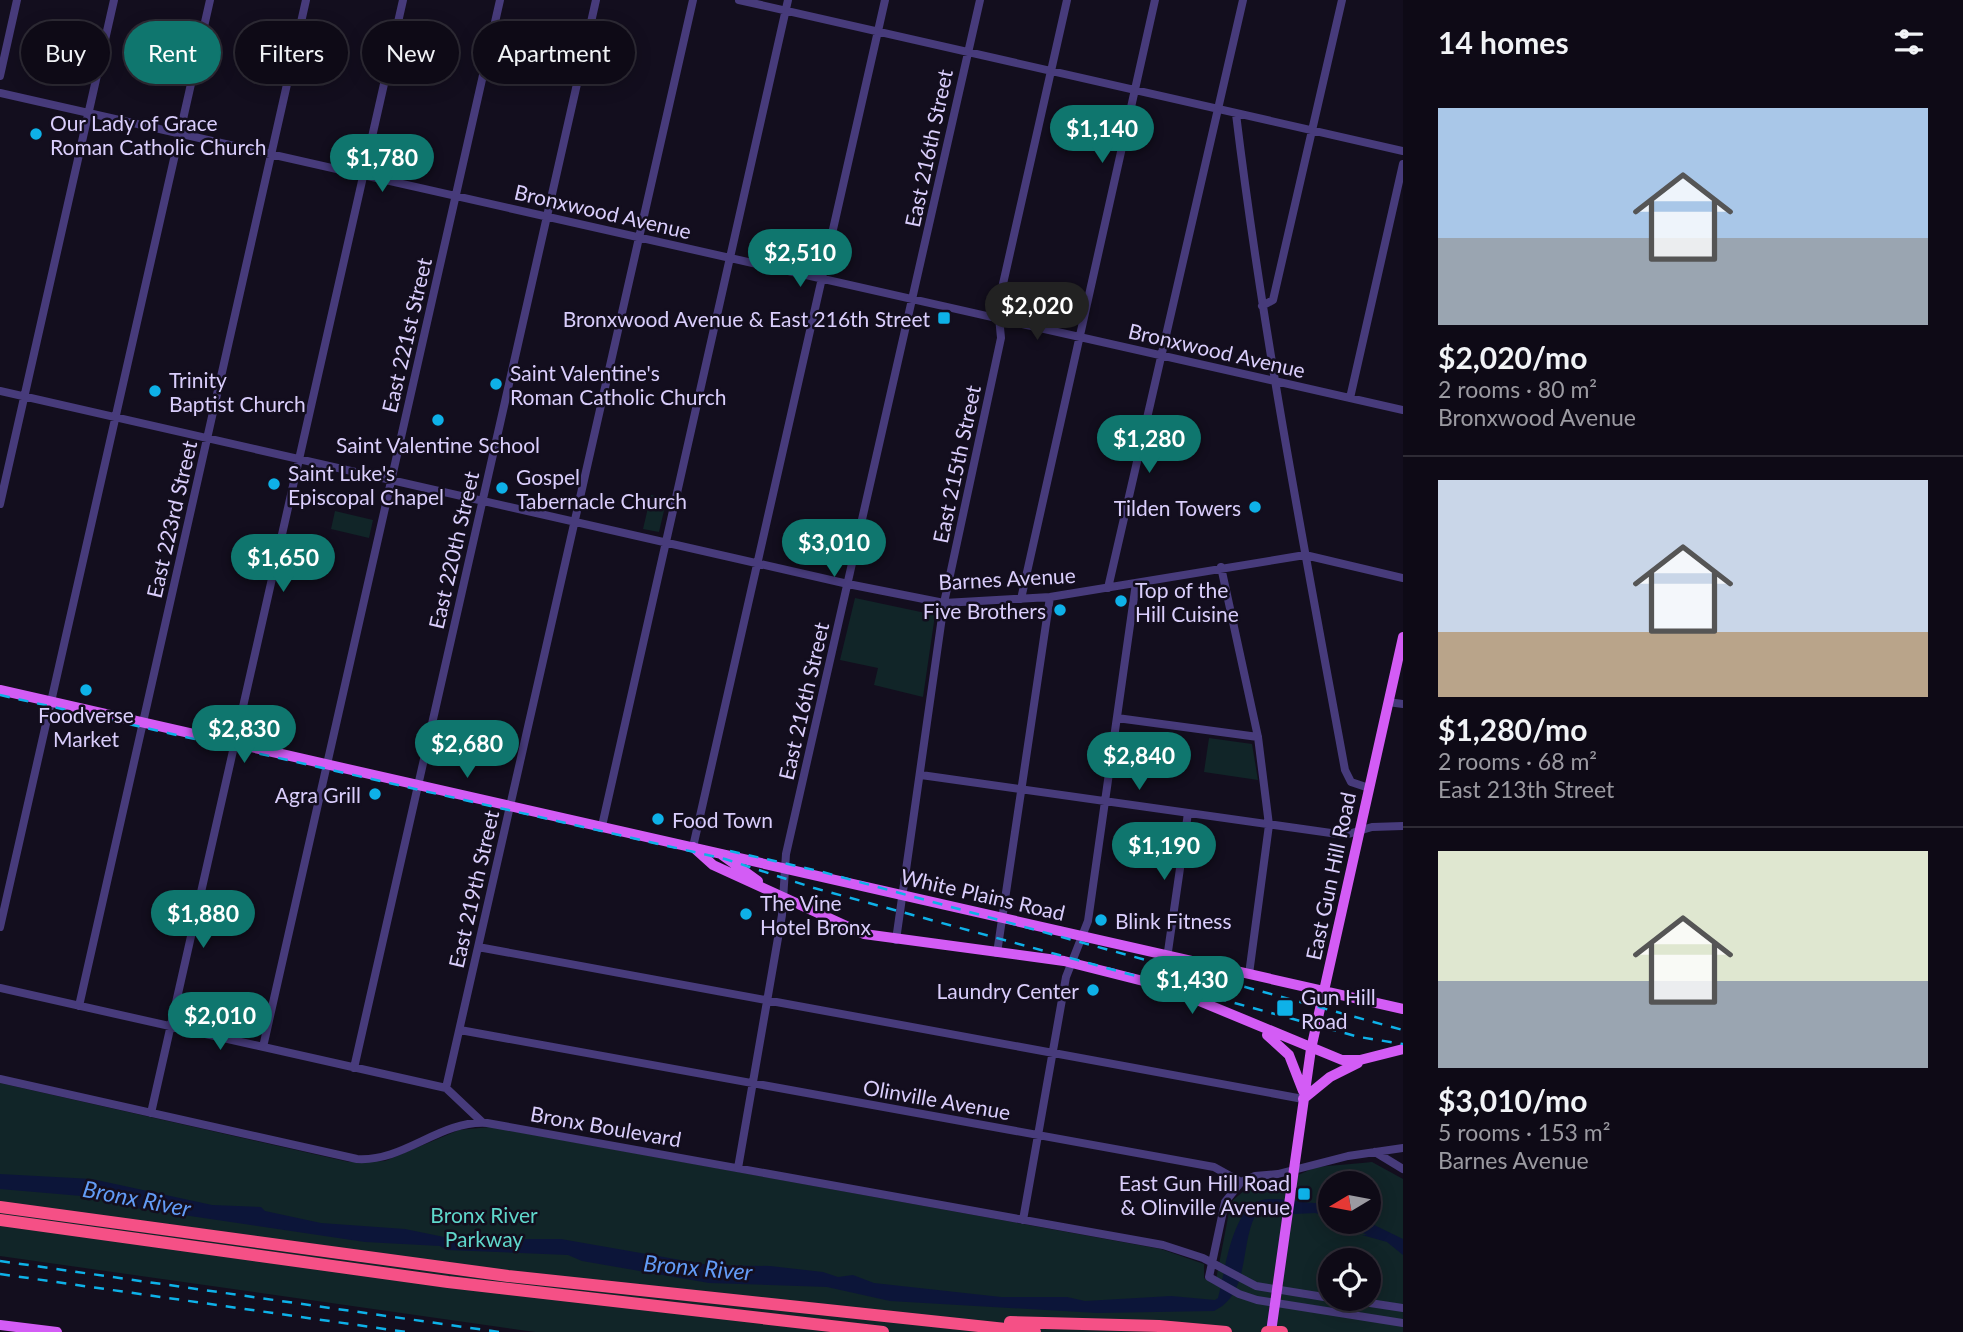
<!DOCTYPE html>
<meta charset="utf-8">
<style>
body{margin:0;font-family:Lato,sans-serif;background:#17131f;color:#f1f3f6;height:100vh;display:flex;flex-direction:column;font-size:26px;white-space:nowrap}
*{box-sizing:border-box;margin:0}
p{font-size:23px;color:#9b9aa1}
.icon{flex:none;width:38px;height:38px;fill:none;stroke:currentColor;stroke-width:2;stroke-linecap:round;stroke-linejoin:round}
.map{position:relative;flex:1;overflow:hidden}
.sheet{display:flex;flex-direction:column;background:#0e0a16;width:560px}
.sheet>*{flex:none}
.guide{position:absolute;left:21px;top:21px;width:665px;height:63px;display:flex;gap:14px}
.needle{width:46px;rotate:260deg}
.buttons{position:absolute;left:1318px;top:1171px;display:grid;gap:14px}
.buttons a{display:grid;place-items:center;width:63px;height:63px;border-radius:50%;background:#0e0a16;box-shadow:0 4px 18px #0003,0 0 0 2px #2e2b35;font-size:35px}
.price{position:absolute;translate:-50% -60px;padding:0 16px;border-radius:24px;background:#0f766e;color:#fff;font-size:23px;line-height:46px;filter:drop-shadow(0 2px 4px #0008)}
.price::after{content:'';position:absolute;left:50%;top:42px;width:21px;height:16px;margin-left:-10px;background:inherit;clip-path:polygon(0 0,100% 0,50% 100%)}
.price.selected{background:#222;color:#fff}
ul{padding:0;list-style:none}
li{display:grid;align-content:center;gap:14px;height:371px;padding:0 35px}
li+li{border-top:2px solid #2e2b35}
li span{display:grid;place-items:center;height:217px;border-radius:0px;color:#555}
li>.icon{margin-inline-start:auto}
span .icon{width:126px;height:126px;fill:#fffc;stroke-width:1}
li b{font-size:30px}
h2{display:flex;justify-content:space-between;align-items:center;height:84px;padding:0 35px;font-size:30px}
.tag{padding:0 24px;border-radius:32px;background:#0e0a16;box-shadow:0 4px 18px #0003,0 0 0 2px #2e2b35;font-size:24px;line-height:63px}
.tag.selected{background:#0f766e;color:#fff}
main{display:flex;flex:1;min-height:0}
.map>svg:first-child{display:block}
.green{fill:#112528;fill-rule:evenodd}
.water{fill:#0c1539}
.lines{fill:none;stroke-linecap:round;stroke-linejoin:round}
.minor{stroke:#473b7b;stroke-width:8}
.major{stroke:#d35cf5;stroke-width:10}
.highway{stroke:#f55086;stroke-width:12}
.rail{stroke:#0eb1e8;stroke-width:2.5;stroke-dasharray:10 9;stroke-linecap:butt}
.poi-dot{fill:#0eb1e8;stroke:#130e1e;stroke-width:2.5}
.labels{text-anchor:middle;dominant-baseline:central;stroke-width:5;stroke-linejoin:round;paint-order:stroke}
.poi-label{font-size:21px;fill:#dacefc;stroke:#130e1e;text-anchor:start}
.street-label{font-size:21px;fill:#dacefc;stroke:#130e1e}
.park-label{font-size:21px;fill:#5fd7cb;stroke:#130e1e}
.water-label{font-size:23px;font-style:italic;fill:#629bf6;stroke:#130e1e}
</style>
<main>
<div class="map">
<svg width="1403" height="1332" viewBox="0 0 1403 1332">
<rect width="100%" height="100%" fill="#130e1e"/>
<!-- green -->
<path class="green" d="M651,495L667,498L659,532L643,529Z
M335,511L373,520L369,538L331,529Z
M855,598L935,615L923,697L874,685L878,668L840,660Z
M1209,738L1252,744L1258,780L1204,772Z
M0,1083L349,1162L385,1161L459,1130L490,1127L1161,1249L1204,1264V1278L1215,1285L1230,1207L1233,1200L1250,1186L1276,1185L1316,1167L1362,1163L1372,1162L1403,1179V1332H535L0,1256ZM1330,1183H1368V1222H1330ZM1330,1260H1368V1298H1330Z"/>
<!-- water -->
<path class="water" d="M0,1174L92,1179L212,1205L261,1207L265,1211L321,1223L405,1229L454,1239H561L709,1265L770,1266L823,1272L838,1277L853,1275L874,1283L1001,1297H1067L1085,1301L1171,1296L1215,1300L1218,1298C1226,1269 1232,1199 1269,1199C1288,1198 1306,1204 1324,1203L1330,1206V1217L1315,1213L1255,1216C1240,1246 1250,1294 1214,1311L1097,1313L890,1301L827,1287L709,1283L582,1261L568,1255L447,1250L440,1246L365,1242L136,1208L93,1197L0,1189Z
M1343,1222H1368L1403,1239V1255L1387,1242L1362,1235H1367Z"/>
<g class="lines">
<!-- minor -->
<path class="minor" d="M739,0L1403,151
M0,76L17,0
M0,93L1403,410
M1236,114C1263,335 1305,552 1345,770L1351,782L1369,788
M1262,306L1273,300L1342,0
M0,391L848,584L944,603L1050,597L1305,555L1403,578
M1350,398L1403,164
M0,504L114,0
M1221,567L1258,737L1269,825L1249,974
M1108,588L1243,0
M1021,599L1155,0
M1388,702L1403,704
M1117,718L1258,737
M921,775L1345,835L1372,827L1403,826
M602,826L788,0
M693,847L885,0
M0,927L210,0
M896,940L944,603L1001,338L998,306L1067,0
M478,947L1303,1099
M997,953L1050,597
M1163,986L1188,813
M0,988L446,1088L482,1122
M79,1006L306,0
M460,1030L1214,1167L1241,1182
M263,1047L500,0
M354,1068L596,0
M0,1079L357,1159C405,1162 439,1120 487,1123L1163,1245L1203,1258L1256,1286L1330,1298
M446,1088L693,0
M151,1113L403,0
M1403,1148L1348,1156L1278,1174L1255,1176L1241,1182L1225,1202L1209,1277L1239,1294L1257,1300L1403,1323
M1375,1152L1403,1169
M738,1168L782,915L786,854L980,0
M1023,1220L1066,977L1088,921L1136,583
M1337,1298L1403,1308"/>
<!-- major -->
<path class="major" d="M0,690L1403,1009
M693,847L713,865L864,934L1064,961L1163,986L1342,1060H1360L1403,1049
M722,855L758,881
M1267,1035L1289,1055L1303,1091
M1303,1099L1330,1077L1358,1063
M0,1325L57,1332
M1271,1332L1311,1049L1403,637"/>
<!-- highway -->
<path class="highway" d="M0,1207L508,1276L1035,1332
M0,1220L448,1282L883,1332
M1010,1322L1159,1326L1226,1332
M1267,1332H1282"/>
<!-- rail -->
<path class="rail" d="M0,695L725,859L814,888L1359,1037L1403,1044
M730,851L819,871L1403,1030
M0,1261L499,1332
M0,1274L406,1332"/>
</g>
<!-- markers -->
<g class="poi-dot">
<circle cx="36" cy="134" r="7"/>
<rect x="937" y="311" width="14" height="14" rx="3.5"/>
<circle cx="496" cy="384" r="7"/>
<circle cx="155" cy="391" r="7"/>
<circle cx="438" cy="420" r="7"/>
<circle cx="274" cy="484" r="7"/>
<circle cx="502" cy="488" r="7"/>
<circle cx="1255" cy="507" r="7"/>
<circle cx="1121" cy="601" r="7"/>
<circle cx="1060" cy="610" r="7"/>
<circle cx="86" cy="690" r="7"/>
<circle cx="375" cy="794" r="7"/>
<circle cx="658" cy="819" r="7"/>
<circle cx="746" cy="914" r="7"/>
<circle cx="1101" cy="920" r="7"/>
<circle cx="1093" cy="990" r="7"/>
<rect x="1276" y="999" width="18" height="18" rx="3.5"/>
<rect x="1297" y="1187" width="14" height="14" rx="3.5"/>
</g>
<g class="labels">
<!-- poi labels -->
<g class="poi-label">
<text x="50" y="122">Our Lady of Grace<tspan x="50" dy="24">Roman Catholic Church</tspan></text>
<text x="930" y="318" text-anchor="end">Bronxwood Avenue &amp; East 216th Street</text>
<text x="510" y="372">Saint Valentine's<tspan x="510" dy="24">Roman Catholic Church</tspan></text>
<text x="169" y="379">Trinity<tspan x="169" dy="24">Baptist Church</tspan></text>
<text x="438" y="444" text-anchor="middle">Saint Valentine School</text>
<text x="288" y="472">Saint Luke's<tspan x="288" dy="24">Episcopal Chapel</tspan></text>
<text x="516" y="476">Gospel<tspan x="516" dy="24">Tabernacle Church</tspan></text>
<text x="1241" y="507" text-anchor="end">Tilden Towers</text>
<text x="1135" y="589">Top of the<tspan x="1135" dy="24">Hill Cuisine</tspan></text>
<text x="1046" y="610" text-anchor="end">Five Brothers</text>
<text x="86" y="714" text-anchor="middle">Foodverse<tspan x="86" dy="24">Market</tspan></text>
<text x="361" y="794" text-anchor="end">Agra Grill</text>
<text x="672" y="819">Food Town</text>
<text x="760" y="902">The Vine<tspan x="760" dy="24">Hotel Bronx</tspan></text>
<text x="1115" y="920">Blink Fitness</text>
<text x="1079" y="990" text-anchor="end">Laundry Center</text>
<text x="1301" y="996">Gun Hill<tspan x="1301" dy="24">Road</tspan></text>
<text x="1290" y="1182" text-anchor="end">East Gun Hill Road<tspan x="1290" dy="24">&amp; Olinville Avenue</tspan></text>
</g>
<!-- street labels -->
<g class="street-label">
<text transform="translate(928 148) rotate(-78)">East 216th Street</text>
<text transform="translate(603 211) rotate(13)">Bronxwood Avenue</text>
<text transform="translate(406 335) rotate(-77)">East 221st Street</text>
<text transform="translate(1217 350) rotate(13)">Bronxwood Avenue</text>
<text transform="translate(956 464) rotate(-78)">East 215th Street</text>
<text transform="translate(171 519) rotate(-77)">East 223rd Street</text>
<text transform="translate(453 550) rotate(-77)">East 220th Street</text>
<text transform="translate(1007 578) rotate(-3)">Barnes Avenue</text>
<text transform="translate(803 701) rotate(-77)">East 216th Street</text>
<text transform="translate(1330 876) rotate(-78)">East Gun Hill Road</text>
<text transform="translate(473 889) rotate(-77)">East 219th Street</text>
<text transform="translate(983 894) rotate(13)">White Plains Road</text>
<text transform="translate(937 1099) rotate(10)">Olinville Avenue</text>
<text transform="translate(606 1126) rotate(10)">Bronx Boulevard</text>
</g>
<!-- park labels -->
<g class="park-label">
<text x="484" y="1214">Bronx River<tspan x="484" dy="24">Parkway</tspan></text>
</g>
<!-- water labels -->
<g class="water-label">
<text transform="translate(137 1198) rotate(11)">Bronx River</text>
<text transform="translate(698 1267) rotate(5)">Bronx River</text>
</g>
</g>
</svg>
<div class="buttons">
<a><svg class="needle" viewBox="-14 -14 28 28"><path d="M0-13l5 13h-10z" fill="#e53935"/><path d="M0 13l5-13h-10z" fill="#9b9aa1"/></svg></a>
<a><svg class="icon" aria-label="locate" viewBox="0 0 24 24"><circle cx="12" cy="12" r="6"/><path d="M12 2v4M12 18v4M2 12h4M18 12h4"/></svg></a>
</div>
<b class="price" style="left:1102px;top:165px">$1,140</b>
<b class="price" style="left:382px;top:194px">$1,780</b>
<b class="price" style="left:800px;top:289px">$2,510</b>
<b class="price selected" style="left:1037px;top:342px">$2,020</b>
<b class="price" style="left:1149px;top:475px">$1,280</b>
<b class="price" style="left:834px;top:579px">$3,010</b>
<b class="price" style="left:283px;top:594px">$1,650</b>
<b class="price" style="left:244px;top:765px">$2,830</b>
<b class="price" style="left:467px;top:780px">$2,680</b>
<b class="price" style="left:1139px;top:792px">$2,840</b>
<b class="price" style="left:1164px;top:882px">$1,190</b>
<b class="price" style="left:203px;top:950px">$1,880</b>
<b class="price" style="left:1192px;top:1016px">$1,430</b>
<b class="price" style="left:220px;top:1052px">$2,010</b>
<div class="guide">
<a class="tag">Buy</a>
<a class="tag selected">Rent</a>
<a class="tag">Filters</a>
<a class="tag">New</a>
<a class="tag">Apartment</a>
</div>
</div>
<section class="sheet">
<h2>14 homes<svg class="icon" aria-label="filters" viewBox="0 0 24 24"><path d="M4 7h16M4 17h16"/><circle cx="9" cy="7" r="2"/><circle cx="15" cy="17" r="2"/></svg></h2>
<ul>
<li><span style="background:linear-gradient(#a9c7e8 60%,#9aa5b1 0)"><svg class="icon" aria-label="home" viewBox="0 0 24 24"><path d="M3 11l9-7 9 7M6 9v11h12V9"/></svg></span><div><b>$2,020/mo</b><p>2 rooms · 80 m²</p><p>Bronxwood Avenue</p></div></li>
<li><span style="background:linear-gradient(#c9d6e8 70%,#b9a48a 0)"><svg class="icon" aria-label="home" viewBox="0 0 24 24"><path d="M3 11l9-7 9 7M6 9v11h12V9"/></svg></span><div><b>$1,280/mo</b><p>2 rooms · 68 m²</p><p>East 213th Street</p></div></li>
<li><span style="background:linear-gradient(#dfe7d0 60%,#9aa5b1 0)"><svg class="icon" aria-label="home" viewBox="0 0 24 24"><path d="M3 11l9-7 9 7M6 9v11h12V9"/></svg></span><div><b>$3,010/mo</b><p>5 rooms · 153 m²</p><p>Barnes Avenue</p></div></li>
</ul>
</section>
</main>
